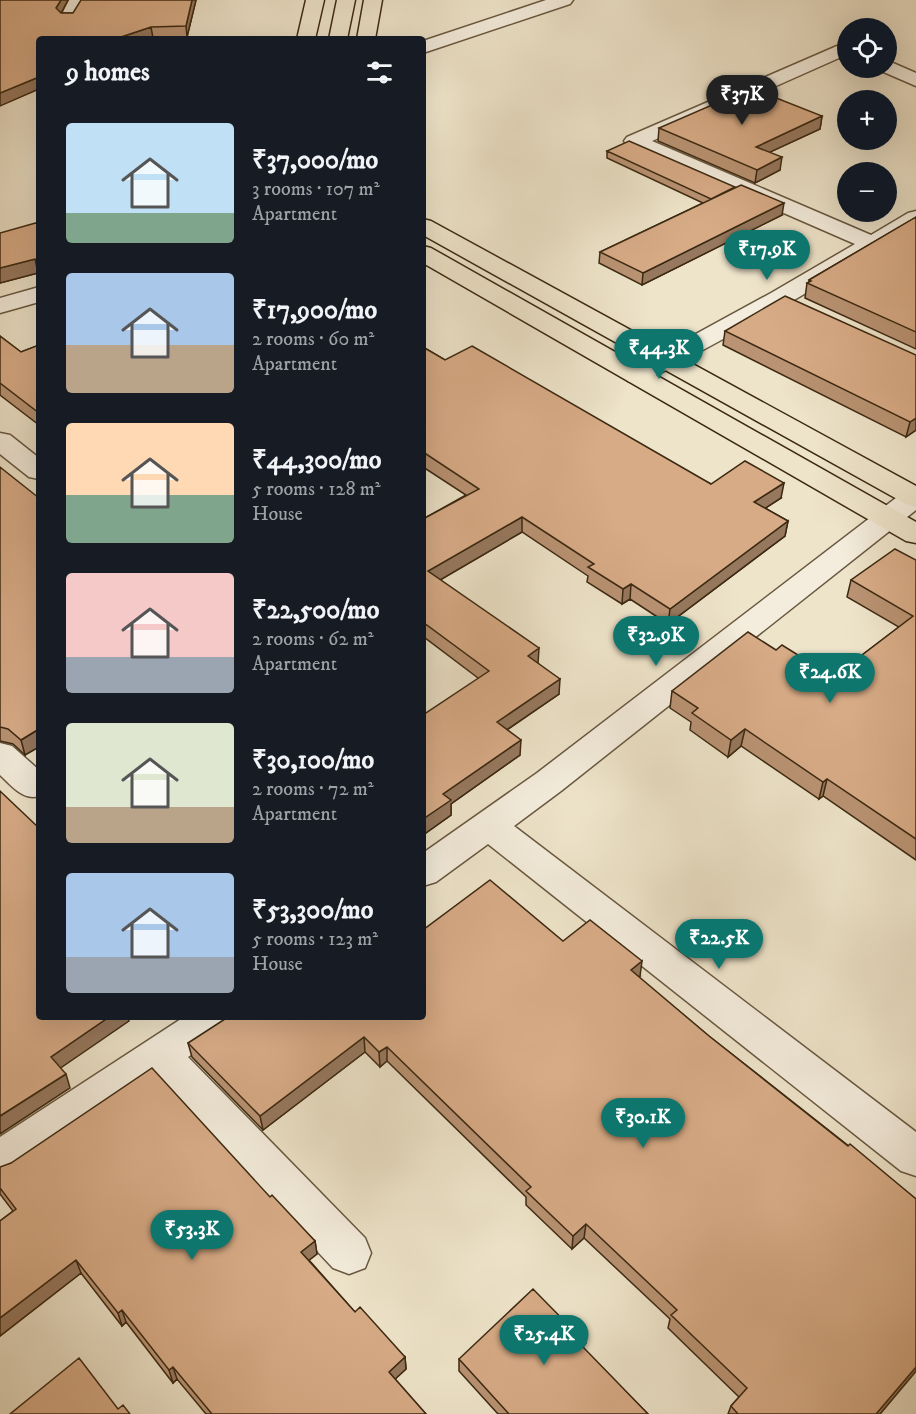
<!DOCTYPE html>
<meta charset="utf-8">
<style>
body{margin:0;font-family:"IM FELL DW Pica",serif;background:#242831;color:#f1f3f6;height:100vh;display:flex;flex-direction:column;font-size:22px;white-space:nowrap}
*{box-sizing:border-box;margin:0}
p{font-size:20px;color:#9ea1a6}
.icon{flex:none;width:33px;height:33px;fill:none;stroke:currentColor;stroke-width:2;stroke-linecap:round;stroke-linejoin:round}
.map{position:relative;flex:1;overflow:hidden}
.panel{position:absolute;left:36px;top:36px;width:390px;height:984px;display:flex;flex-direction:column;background:#171b24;border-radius:6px;box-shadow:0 6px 24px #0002}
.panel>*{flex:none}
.fabs{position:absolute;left:837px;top:18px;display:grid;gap:12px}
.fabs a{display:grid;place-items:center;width:60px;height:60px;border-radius:50%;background:#171b24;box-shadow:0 6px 24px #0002;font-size:30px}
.price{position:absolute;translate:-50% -51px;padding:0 14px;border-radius:21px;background:#0f766e;color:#fff;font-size:20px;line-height:39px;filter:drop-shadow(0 2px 3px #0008)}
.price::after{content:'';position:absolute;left:50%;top:36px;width:18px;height:14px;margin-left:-9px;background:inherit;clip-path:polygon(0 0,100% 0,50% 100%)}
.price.active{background:#222;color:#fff}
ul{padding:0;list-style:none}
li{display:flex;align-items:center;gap:18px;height:150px;padding:0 30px}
li span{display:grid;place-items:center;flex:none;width:168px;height:120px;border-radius:6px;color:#555}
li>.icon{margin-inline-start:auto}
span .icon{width:72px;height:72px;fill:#fffc;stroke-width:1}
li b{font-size:26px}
h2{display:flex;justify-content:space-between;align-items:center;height:72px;padding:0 30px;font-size:26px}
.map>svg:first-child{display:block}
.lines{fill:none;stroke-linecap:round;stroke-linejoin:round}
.minor-casing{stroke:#685840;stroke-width:3}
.major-casing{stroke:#3c2912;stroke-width:3}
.minor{fill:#f4eddd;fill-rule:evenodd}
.major{fill:#eee4ca;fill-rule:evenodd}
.wall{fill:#b99373;stroke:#3c2912;stroke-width:1.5}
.shaded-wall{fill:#96785e;stroke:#3c2912;stroke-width:1.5}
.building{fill:#d7ab86;stroke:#3c2912;stroke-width:1.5}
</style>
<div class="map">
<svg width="916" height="1414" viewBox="0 0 916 1414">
<rect width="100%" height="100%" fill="#eee4ca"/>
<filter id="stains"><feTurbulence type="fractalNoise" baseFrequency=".00333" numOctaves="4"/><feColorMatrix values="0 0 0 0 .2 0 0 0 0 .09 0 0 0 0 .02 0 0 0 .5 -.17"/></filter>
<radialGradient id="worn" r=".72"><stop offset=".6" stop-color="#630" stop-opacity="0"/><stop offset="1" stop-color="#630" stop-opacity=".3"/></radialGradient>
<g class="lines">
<defs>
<path id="minor" d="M69,0H87L75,22H63L60,18Z
M546,0H573L570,4L423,53V41Z
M837,46L848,48V60L839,58L652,141L871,235L908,213L916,211V228L789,303L646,381L637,384L628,381L624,376L628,371L771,293L855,244L627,145L624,141L627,137Z
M886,60L916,73V86L879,70L877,68H886Z
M39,287V302L0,313V298Z
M0,433L10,435L39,458V479L29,477L0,454Z
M916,489V510L561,791L514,826L916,1132V1176L901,1171L488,844L436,882L423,886V853L537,773L905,491Z
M0,743L12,746L39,770V796C23,801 11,785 0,775Z
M184,1017H236L230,1029L188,1057L365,1238L371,1253L365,1268L349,1274L333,1268L156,1079L15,1175L0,1181V1137Z"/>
<path id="major" d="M306,0H324L315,39H297Z
M337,0H355L347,39H329Z
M364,0H382L375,39H357Z
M423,219L431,221L916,486V507L906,504L423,235Z
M423,246L431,248L916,522V543L906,541L423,263Z"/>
</defs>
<!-- minor casing -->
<use href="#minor" class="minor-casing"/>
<!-- major casing -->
<use href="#major" class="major-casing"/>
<!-- minor -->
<use href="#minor" class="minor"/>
<!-- major -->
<use href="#major" class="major"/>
</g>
<!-- wall -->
<path class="wall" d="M0,0H68L61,13H73L196,0L187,37L153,38L150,39H39Z
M822,116L820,129L770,152L780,170L755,183L658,141L659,128Z
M607,151L782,215L642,285L599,263L600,252L703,203L607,158Z
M916,217V349L805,298L807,283H809V280Z
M39,222V274L38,273L0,283Z
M725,331L916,355V430L906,437L723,345Z
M0,336L21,352L39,345V425L0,395Z
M423,347L445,360L711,484L781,498L765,508L788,521L785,536L668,624L630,599L622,604L587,582L588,576L522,532L440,580L538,663L559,694L507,730L520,755L451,804V815L423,835L478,678L425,638L423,639V519L466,495L423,467Z
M0,467L25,755L13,744L0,741Z
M916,560V860L823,796L819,799L741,746L728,757L690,730L691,722L670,708L672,691L776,650L833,677L899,627L847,597L851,580Z
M563,941L640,976L638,977L709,1036L916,1199V1371L880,1414H728L731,1406L739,1397L668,1328L670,1319L584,1238L572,1249L526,1205V1197L387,1061L380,1067L365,1052L263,1130L192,1057L188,1043Z
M0,1167L270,1197L315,1241L317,1254L309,1260L355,1312L405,1357L406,1369L395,1379L426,1414H206L177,1379L173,1383L126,1322L122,1326L81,1273L0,1336V1221L13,1211L0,1194Z
M585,1350L648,1414H498L459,1371V1359Z"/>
<!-- shaded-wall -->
<path class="shaded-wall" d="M61,0H68L58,19L56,8Z
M192,0H196L187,37L186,26Z
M151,27L153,38L150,39H115Z
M39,77V89L0,106V93Z
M822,116L820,129L755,159L756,147Z
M782,157L780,170L755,183L757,170Z
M784,203L782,215L642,285L643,273Z
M35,259L38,273L0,283V268Z
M916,418V430L906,437L910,422Z
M784,483L781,498L752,517L754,502Z
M522,517V532L428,587V571Z
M788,521L785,536L668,624L670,609Z
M631,584L630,599L622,604L623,589Z
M424,623L425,638L423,639V624Z
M539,648L538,664L528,656Z
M560,679L559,694L496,737L497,722Z
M39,729V747L25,755L21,740Z
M745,729L741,746L728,757L731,740Z
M521,740L520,755L451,804V815L423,835V819L443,794Z
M827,779L823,796L819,799L823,782Z
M642,961L640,976L629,985L631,970Z
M109,1017H128L129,1021L56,1071L51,1057Z
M364,1037L365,1052L263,1130L260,1116Z
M387,1047V1061L380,1067L379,1052Z
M66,1074L70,1088L0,1134V1116Z
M586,1224L584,1238L572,1249L573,1236Z
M315,1241L317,1254L303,1265L301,1252Z
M76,1260L81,1273L0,1336V1318Z
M122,1310L126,1322L122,1326L118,1313Z
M405,1357L406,1369L390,1384L389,1372Z
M173,1367L177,1379L173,1383L169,1370Z
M916,1367V1371L880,1414H876Z"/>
<!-- building -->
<path class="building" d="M0,0H61L56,8L61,13H73L81,0H192L186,26L151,27L115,39H39V77L0,93Z
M751,88L822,116L756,147L782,157L757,170L659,128Z
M629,141L735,187L711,199L607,151Z
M741,185L784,203L643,273L600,252Z
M916,217V332L807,283L811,281L809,280Z
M39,222V262L35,259L0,268V233Z
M785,296L916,355V418L910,422L725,331Z
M0,336L21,352L39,345V413L0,383Z
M472,346L711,484L745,461L784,483L754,502L788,521L670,609L631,584L623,589L588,567L594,564L522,517L428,571L539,648L528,656L560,679L497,722L521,740L443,794L451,800L423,819V715L489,671L424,623L423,624V519L479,489L423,452V347L445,360Z
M0,467L39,498V729L21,740L8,729L0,727Z
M895,549L916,560V839L827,779L823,782L745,729L731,740L692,713L698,708L672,691L748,632L776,650L782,645L833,677L913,616L851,580Z
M0,791L39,828V1017H109L51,1057L66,1074L0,1116Z
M490,880L563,941L590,920L642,961L631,970L709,1036L848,1146L850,1144L916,1199V1367L876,1414H738L731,1406L747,1388L671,1315L677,1310L586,1224L573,1236L526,1191L531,1187L387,1047L379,1052L364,1037L260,1116L188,1043L228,1017H423V930Z
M152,1068L270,1197L272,1195L315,1241L301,1252L355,1312L360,1307L405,1357L389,1372L426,1414H212L173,1367L169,1370L122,1310L118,1313L76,1260L0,1318V1221L16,1209L0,1188V1167L11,1163Z
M533,1289L586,1343L583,1347L648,1414H509L459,1359Z
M79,1358L118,1409L123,1405L130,1414H10Z"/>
<rect width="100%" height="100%" filter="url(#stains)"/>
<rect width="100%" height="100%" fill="url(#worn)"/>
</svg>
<div class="fabs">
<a><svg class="icon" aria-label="locate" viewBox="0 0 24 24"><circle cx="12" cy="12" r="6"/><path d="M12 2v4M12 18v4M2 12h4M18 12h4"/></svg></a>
<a>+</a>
<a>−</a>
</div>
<b class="price active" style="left:742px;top:126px">₹37K</b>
<b class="price" style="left:767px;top:281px">₹17.9K</b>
<b class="price" style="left:659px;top:380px">₹44.3K</b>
<b class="price" style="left:656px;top:667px">₹32.9K</b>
<b class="price" style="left:830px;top:704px">₹24.6K</b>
<b class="price" style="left:719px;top:970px">₹22.5K</b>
<b class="price" style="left:643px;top:1149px">₹30.1K</b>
<b class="price" style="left:192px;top:1261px">₹53.3K</b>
<b class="price" style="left:544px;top:1366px">₹25.4K</b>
<section class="panel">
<h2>9 homes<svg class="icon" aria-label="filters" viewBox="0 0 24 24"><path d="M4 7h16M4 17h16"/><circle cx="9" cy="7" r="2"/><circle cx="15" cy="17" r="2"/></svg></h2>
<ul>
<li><span style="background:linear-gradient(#bfe0f5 75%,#7fa58c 0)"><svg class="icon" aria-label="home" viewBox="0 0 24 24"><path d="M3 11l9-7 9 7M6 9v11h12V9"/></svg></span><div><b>₹37,000/mo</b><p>3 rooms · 107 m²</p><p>Apartment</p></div></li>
<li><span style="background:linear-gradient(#a9c7e8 60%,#b9a48a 0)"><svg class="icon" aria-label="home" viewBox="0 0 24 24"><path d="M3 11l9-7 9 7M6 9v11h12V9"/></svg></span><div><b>₹17,900/mo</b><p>2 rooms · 60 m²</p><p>Apartment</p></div></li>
<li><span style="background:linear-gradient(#ffd9b3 60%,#7fa58c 0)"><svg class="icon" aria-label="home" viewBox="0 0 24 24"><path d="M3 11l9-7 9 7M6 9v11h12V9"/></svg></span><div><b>₹44,300/mo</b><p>5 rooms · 128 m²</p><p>House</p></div></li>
<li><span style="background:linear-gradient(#f6c9c9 70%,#9aa5b1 0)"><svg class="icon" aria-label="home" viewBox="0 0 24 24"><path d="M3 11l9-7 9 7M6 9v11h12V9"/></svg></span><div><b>₹22,500/mo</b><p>2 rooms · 62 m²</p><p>Apartment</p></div></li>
<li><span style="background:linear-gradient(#dfe7d0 70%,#b9a48a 0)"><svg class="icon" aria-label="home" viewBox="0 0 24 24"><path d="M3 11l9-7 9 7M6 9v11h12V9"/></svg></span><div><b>₹30,100/mo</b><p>2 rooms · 72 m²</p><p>Apartment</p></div></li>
<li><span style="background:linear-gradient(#a9c7e8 70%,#9aa5b1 0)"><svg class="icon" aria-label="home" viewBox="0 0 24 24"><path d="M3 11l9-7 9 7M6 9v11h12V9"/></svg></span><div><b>₹53,300/mo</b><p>5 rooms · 123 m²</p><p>House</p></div></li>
</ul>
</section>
</div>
